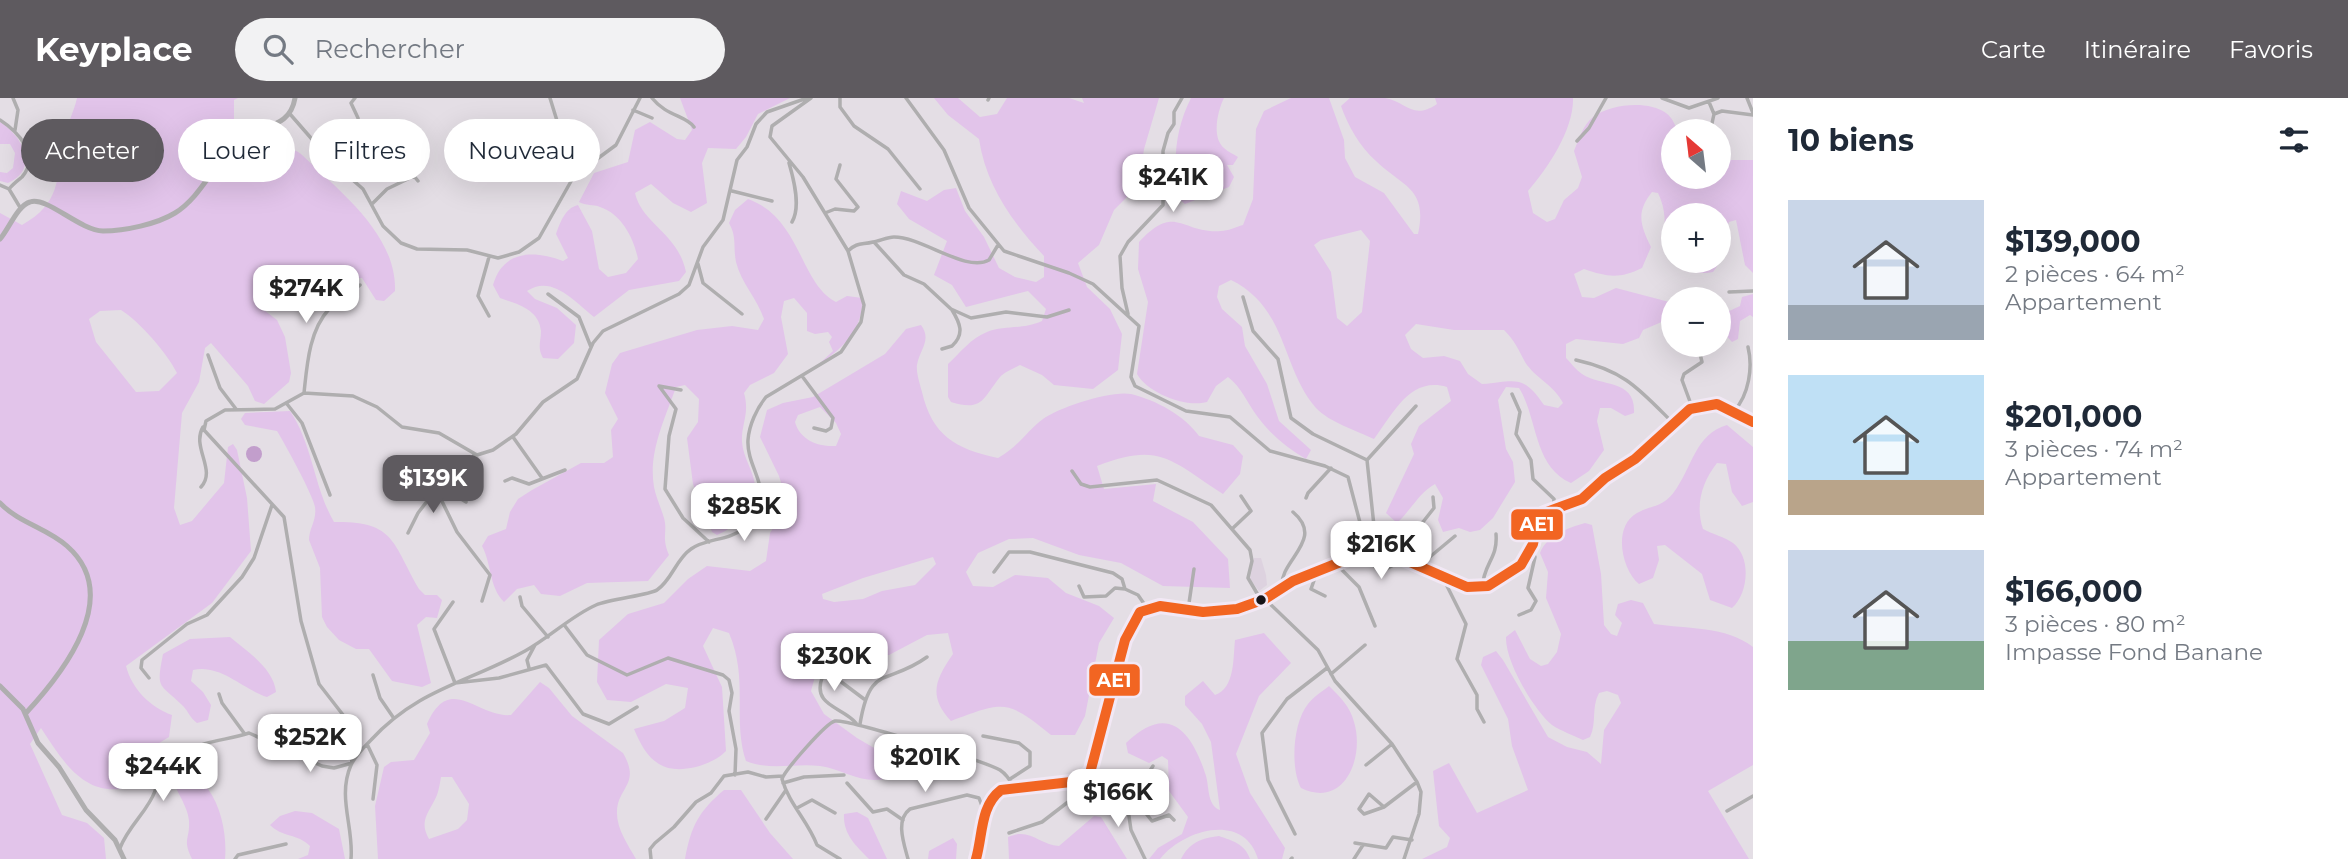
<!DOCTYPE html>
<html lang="fr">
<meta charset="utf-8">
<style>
body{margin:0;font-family:Montserrat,sans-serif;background:#f2f2f3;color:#1f2937;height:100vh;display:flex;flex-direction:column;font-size:26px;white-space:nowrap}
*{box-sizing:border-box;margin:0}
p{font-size:23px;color:#747a83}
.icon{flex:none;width:38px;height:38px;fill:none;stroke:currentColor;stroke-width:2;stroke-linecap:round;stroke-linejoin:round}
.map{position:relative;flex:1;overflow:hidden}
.side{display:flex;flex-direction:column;background:#fff;width:595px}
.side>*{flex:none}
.banner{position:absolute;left:21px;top:21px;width:665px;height:63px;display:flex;gap:14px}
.needle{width:46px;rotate:332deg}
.tools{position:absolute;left:1661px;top:21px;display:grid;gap:14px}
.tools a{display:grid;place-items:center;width:70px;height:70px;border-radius:50%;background:#fff;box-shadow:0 7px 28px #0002;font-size:35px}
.price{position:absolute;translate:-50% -60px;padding:0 16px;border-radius:14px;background:#fff;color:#222;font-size:23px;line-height:46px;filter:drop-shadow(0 2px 4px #0008)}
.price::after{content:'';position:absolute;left:50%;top:42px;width:21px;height:16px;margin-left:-10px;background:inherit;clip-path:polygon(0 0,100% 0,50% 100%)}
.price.on{background:#5e5a5f;color:#fff}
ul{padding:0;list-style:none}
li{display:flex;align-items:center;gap:21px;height:175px;padding:0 35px}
li span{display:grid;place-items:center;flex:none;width:196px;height:140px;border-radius:0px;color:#555}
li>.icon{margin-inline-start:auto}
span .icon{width:84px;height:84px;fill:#fffc;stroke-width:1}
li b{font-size:30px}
h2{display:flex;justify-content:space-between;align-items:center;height:84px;padding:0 35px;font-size:30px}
.tag{padding:0 24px;border-radius:32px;background:#fff;box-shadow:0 7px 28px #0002;font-size:24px;line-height:63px}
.tag.on{background:#5e5a5f;color:#fff}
header{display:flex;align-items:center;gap:42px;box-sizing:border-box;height:98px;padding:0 35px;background:#5e5a5f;color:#fff}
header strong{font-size:33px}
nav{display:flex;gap:38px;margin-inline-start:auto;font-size:24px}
.search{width:490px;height:63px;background:#f2f2f3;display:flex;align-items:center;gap:18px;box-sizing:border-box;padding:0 24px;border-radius:38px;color:#747a83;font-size:26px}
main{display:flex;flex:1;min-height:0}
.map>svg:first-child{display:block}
.built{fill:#ddd2df}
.green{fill:#e2c4ea;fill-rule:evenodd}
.water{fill:#c29ecc}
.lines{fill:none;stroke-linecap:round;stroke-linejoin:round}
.minor{stroke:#afaeaf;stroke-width:3.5}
.major{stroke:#afaeaf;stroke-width:5}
.bus-1-casing{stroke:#f2e8f5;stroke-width:16}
.bus-1{stroke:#f26522;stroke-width:10}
.bus-dot{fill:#161317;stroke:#f2e8f5;stroke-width:2.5}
.line-badge{stroke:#f2e8f5;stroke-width:2.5}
.badge-label{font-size:19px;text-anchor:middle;font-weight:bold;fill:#fff}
</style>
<header>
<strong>Keyplace</strong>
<div class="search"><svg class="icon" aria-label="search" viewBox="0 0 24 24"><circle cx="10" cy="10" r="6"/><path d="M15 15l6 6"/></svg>Rechercher</div>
<nav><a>Carte</a><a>Itinéraire</a><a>Favoris</a></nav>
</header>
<main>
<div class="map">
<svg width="1753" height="761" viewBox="0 0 1753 761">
<rect width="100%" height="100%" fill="#e4dee5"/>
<!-- built -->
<path class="built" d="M1254,460H1261L1266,477L1267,487L1259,493L1250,481Z"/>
<!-- green -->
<path class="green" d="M77,0H238L234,2V27L264,21C268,27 271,40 277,45C283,50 294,50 301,56C338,92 397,136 395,193L384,203L376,202L362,180C346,180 334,185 319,187C297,191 279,177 259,190L264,212L277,222L285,239L291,275L289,284L264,306L255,303L248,288L211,245L205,250L199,284L182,315L174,410L180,427L192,423L224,385L228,349L233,346L237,352L247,400L251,453L212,505L126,568C132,591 150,609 172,617L169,639L151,650L131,689C85,701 64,665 41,630L30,646L62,717L87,725L104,740L106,761H0V115L22,127C61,105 56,82 64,43C66,28 74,14 77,0ZM121,212C140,224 167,255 177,275L159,293L136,294L96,244L89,221L100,213Z
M680,0H790L758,16L746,39L736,51L708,50L702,65L707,105L691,114L673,105L651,86L635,95C642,126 678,135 686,174L679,183L629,192L594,219C575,204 552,176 527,193L535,201L557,210L576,227L574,245L558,261L543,260C537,249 541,244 541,233C539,211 517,206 500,200L493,187C503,152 534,152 563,163L568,160L556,136C560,125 565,110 578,107L592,133L599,171L608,179L626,175L638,161C634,141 622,116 600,109C593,106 586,108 579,104L594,75L628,64L635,32L650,24L677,41L685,42L692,32Z
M934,0H958L980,19L997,16L1007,0H1069L1084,5L1082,0H1159L1144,51L1139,87L1114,112L1099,147L1078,165L1087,189L1110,211L1122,236L1118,272L1093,291L1054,287L1042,277L1020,267C1013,271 1005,274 1000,279C983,300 983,314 951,304L948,299V266C960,255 971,240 987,234C1005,227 1022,232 1042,223L1046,211L1028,193L966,209L952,187L934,177L947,143L909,121L897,106L901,93L927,103L944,92L956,90L965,113L984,139L999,170L1015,179L1036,184L1044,179V158C1013,125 986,88 979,41L948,17Z
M1191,0H1224C1218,12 1211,39 1224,50C1228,54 1234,56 1238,59L1233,67H1227L1234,79L1229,89L1185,106L1179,101C1173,65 1174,34 1191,0Z
M1291,0H1329L1344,42L1345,60L1355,79L1384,95L1414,136H1418C1428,90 1403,89 1376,63C1360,49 1348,28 1341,8L1350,0C1361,0 1374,0 1385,0C1406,3 1412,23 1437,6L1435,0H1573C1574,31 1548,70 1528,93L1533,115L1547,124L1555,121L1564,102L1578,90L1582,79L1574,53C1579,41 1583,27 1593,19C1610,6 1648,2 1666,15C1672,19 1675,27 1678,33H1673V79H1718L1719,57L1731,62H1753V175L1745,167L1736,122L1729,124C1721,143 1726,158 1713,174C1700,177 1690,174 1681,163H1718V117H1673V152C1659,128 1670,120 1658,95L1652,94C1636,114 1640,127 1651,149L1642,170C1620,181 1607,179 1584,171L1574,176L1582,199L1594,200L1616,190L1673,205V219L1643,232L1639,240L1623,246L1576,241L1566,246V260C1571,265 1576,272 1582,276C1602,289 1636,281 1634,315L1625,318L1611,310H1600L1597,323L1604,352L1589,373L1571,385C1533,368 1538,320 1519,290L1506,289L1498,302L1506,351L1513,364L1515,384L1493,420L1480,432L1470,434L1459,430L1443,434L1438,422L1443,400L1435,386C1419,395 1411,412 1397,425L1386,415L1414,356L1411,346L1419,328L1451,303L1447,289C1410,278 1393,316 1374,341C1357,333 1329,324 1316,310C1281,270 1288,210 1231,182L1219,188L1217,199L1222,211L1242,229L1245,248L1267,286L1279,323L1311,352L1306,361C1287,350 1270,336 1257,318C1247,304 1241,289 1228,279L1216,288L1207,304C1185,310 1148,295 1137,276L1148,204L1138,171L1139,144C1176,104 1181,136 1221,133C1228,133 1236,129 1243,127L1253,101L1256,31L1264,13ZM1361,132L1370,143L1362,214L1347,228L1337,220L1331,174L1314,147L1321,142ZM1416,226L1454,232H1504C1515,243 1518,251 1525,264C1535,280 1554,287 1563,305L1558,310L1544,307C1523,276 1516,283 1482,286L1468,276L1460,263L1444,258L1423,260L1411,251L1405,237Z
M0,24C21,37 41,70 8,85L0,83V74L7,75L13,70L15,55L10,46H0Z
M748,101C801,120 800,186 836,204L847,198L862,200C864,231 842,251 818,267L833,253L829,244L832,239L828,234L815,236L807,233V215L794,200L784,203L781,219L788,256L774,275L750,287L744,295C750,316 741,326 742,344C743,359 753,372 755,387C757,408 735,430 717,437L712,434L693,386L687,340L698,324L699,301L685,287L676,289C665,321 648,354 654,389C656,399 661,410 664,420C668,434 661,439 669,457L648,483L587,485L560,498L541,496L534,487L517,491L504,504C489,489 492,467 482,448L488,438L506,431L510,414L518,401L532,392L581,365H604L613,359L611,332L618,321L605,295L612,266L620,255L697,232L732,228L758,232L764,221C757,200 741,185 736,164C733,149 737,139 729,125L735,112Z
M1753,196V219L1750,217L1740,223L1738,241L1732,244L1719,230V213L1725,215L1740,208L1742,199Z
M921,227C932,242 920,251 917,267C916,275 920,286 922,294C932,337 955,351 998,360C1017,350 1026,334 1043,321C1059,309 1112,292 1131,296C1156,302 1185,318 1199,338L1233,347L1243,358L1240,376L1223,396C1171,363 1161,343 1097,368L1104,391L1156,386L1153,403L1193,424L1228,461L1230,490L1163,488L1121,465L1079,457L1033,440L1009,441L978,455L966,474L973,488L993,489L1015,477L1048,480L1066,495L1099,508L1114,520L1099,545L1085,618L1075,637H1051C1006,600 1003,604 951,623C928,598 935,582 953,556L948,535L927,537L889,557H867L816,575L811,593L824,616L857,640L881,654L910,653L915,659C906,665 893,679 884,681C861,686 842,671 820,668C794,665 770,673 746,663C732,621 749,582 729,535L713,530L703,548L722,589L726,653C713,667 677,678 659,666C646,658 640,645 634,631L664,623L685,610L688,590L666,586L631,604L607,602L597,584L599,542L628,516L664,505L688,481L707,468L750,473L766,463L770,435L788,406L779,378L760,339L767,312L783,305L813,299L885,256L906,231ZM820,309L836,325L841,336L836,348C818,349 800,342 795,324L798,317ZM933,459L936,466L915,487L882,493L863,501L834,504L823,501L822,496L863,480Z
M290,313C313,347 314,390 334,424C395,423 392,444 419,491L425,497H437L442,502L437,520L426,519L417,527L431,585L422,589L392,583L369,551H356L339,542L327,529L322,519L320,470L309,442C309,430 317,422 315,409C313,397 285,346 277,333L245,327L241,321L245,315Z
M1727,327L1753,349V404L1742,408L1732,394L1726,366L1717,365C1702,384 1695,407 1703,431C1712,436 1725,439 1733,445C1752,460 1748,496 1732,510L1710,502L1702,476L1665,447L1657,448L1659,462L1653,480L1639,486C1622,472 1612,429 1637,415C1651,407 1662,410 1674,394C1692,370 1695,336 1727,327Z
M1585,425L1592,427L1601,476L1604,527L1611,536L1617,538L1622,525L1615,517L1618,506L1631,502L1643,505L1654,526C1687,531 1726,528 1753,549V667L1708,693L1749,761H1422L1447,749L1450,740L1439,728L1433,673L1449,665L1477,715L1528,692L1512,648L1508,621L1481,567L1483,559L1496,553L1503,562L1548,639L1567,649L1587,654L1601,666L1604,632L1621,605L1618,597L1607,593L1599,595C1591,610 1597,625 1590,639L1583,642C1573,637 1561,633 1552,627C1533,611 1505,563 1506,539L1515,532L1530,561L1541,568L1548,566L1557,554L1561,536L1546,500L1548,474L1540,455C1547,437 1568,430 1585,425Z
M1264,535L1291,565L1259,598L1236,656L1250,695L1285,750L1282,761H1258C1244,714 1184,731 1160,761H1149L1158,750L1182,736L1188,719L1169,693L1168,662L1162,658L1149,665L1128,655L1126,645C1166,606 1190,629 1205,675C1210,687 1206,707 1220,712L1211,644L1202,626L1185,607V598L1203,583L1215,597C1235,590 1233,561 1235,542Z
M230,539C247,553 274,571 276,594L267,599C242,591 221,566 193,572L191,583L203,594L211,607L208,622L197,625C190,620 188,613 183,608C159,584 156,593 163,556L190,541Z
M540,584L549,590L572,618L623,655C641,686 618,689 617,713C616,730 628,747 636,761H378L375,708L384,669L391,664L414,662L430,635L427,626C450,574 477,620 511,617ZM441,679H452L469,706L467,722L458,731L429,741C418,722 430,714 437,697C439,691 440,685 441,679Z
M1329,588C1340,599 1350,608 1354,624C1365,660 1344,711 1301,690C1290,670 1293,624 1308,606C1313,599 1323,593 1329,588Z
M172,653L177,654C184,679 196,675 208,691C222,710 227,739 225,761H192C182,741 190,742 189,723C188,705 168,683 165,660Z
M724,692H741L770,735L793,761H685C691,728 699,713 724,692Z
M295,713L312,715L339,731L345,761H298L308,757L310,748C299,736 281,739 270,727L280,718Z
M857,714L868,720L887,761H869C855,747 843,736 844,716Z
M1094,718L1101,719L1127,761H1009L1008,739C1030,729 1039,747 1059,748Z
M1219,738C1233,743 1245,746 1250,761H1181C1189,745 1201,740 1219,738Z
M953,740L957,746L956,761H928L929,753Z"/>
<!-- water -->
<path class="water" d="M246 356a8 8 0 1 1 16 0a8 8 0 1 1-16 0Z"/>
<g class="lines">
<!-- minor -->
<path class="minor" d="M13,0L18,12L15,32
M550,0L574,78
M652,0C666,18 687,18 694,29
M840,0V9L854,28L888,51L920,91
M906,0L944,52L969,110L1004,153L1069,175L1093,186L1139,228L1131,279L1135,288L1186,313L1230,319L1270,353L1325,368L1348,379L1363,436L1356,456
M1662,0L1689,10L1718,0
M1747,0L1753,15
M988,2L989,0
M1709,4L1714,16L1711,30
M633,12L652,20
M290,16L331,63L363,91L383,128L401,145L417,151L467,152L498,160L519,154L539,140L574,78L616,47L640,0
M1714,16L1722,13L1753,17
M0,22C17,33 41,57 22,79C17,83 13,86 9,91L21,111
M1577,43L1589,30L1606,0
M331,63L336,48L356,41L359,36L358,20L351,5L355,0
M789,65C794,82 801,109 792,124
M0,87L9,91
M732,93L772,103
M373,105L387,91L414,78L418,83
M825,115L835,111L854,113L858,109L836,81L840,67
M874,144L904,177L924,186L951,211L971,220L1006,214L1047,219L1069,212
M848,153C857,144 862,147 873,144C880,143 887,139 894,139C923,139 966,175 989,162L998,147
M489,159L478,198L489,218
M698,166L703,185L742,216
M1729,194L1753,193
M548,196L579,219L591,249
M1243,199L1253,233L1278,261L1291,320L1313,336L1367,362L1374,428L1363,455
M1128,216L1122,190L1120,158L1128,144L1163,107V53L1168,35L1174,26V14L1182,0
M942,251L952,248C965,236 960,225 952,212
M208,257L220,290L236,311
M1576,262C1625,273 1639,291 1673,325
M802,278L833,320L831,330L826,333L814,330
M681,292L659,288L676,311L669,338L665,391L683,420L709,444
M304,295C307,267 309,233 329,211C338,202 351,195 360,187
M1512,296L1520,314L1516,336L1531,362L1533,381L1554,401L1553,410
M287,306L302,325L330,397
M1692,309L1682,282L1684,276L1702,264L1698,247
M1734,313C1749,297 1753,269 1748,249
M513,339L542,380
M1367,362L1416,308
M1072,373L1081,386L1090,389L1157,382L1211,407L1250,452L1252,463L1248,480L1261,502
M505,383L512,380L529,386L565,372
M201,389C217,372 191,349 203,329
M436,391L457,434L490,477L482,503
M1306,400L1308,395L1331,370
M466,404L445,391L441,381L445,372L470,363L474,357
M1233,430L1251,413L1241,398
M408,435L418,415L441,385
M1368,455L1375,469L1384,472L1403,462
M1380,456L1423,424L1434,410L1433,399
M1336,466L1359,489L1375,528
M1419,468L1455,438
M994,474L1009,454H1030L1113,475L1122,481L1125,491L1138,497L1147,510
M1317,474L1311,491L1325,498
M1443,480L1466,526L1457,561L1477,597V611L1484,624
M1079,488L1084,499L1106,498L1115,490L1125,491
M1282,489C1279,462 1326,442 1293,414
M1482,490C1484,464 1498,461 1496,436
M520,499L522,508L548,539
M1265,501L1318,552L1335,583L1392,646L1417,684L1421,694L1419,716L1404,761
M453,504L434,531L455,585L499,580L546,567L583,616L609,626L637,609
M1188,512L1194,471
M1519,517L1531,512L1536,503L1528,490L1535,459L1531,451
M565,528L587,557L627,577L668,560L723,577L729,582L732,595L729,613L736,651L735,677
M529,570L527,562L535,547
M1331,576L1365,547
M373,577L380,600L393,619
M149,580L141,570L142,562L187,526L207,517L242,479L254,460L272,407
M219,596L222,605L244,635
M856,625C843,609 812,608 822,580L832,577L864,601
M860,626C870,565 887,588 927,559
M983,638L1019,645L1030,654V668L1010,681
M367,646L377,667L373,701
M187,662L184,655C208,641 225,643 249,635L322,668L334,670L352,665L347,622L319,586L301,523L284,419L204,332L206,323L225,312L275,311L304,295L353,298L377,309L402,329L439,335L477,357L493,352L516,336L543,304L577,281L593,245L603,233L679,196L689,187L703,149L723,122L737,62L747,49L756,26L767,14L807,0
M1366,667L1392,646
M1077,683L1081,694L1107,710
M1081,683C1128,688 1123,687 1152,723L1169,717L1174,722
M783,685L804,679L844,677
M847,685L873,714L887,711L903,722
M1125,691L1131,732L1145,761
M1134,698L1153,668
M1384,709L1369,696L1359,711L1364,716L1384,709L1417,684
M797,710L812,702L835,715
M1727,713L1753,698
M766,721L786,692
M1009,735L1042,724L1081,694
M1295,736L1268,682L1262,635L1287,601L1327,570
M1355,745L1386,750L1393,739L1412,742
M120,750C129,727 148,713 155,693C160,680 140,657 164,650L182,657
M235,761L238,757L286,746
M351,761C354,729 337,699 351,667C355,658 364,649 371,642C418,591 467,585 525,553C549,540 571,518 596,507C610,501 650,497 657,492C672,482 676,461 691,451C706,440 729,443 744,430C782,398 746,374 748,342C749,327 757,310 766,299L841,254L861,224L864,207L848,153L803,79L770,39L772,28L811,0
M651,761L650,751L655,745L674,729L696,704L711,695L724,678L748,674L766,679L783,678
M840,761L817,747C808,723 789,706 782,681C785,672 826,625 835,623C848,621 984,663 1000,672C1006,676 1010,682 1013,688
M908,761C904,746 895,722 910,711L967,697L979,700L985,716
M976,761C983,742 981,715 993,698C1008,677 1075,694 1090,675L1125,542L1140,514L1160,508L1203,514L1237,511L1265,501L1293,483L1363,455L1396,458L1467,489L1488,488L1521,467L1533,446L1537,426L1544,415L1582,401L1605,380L1635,361L1690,311L1717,306L1753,324
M1291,761L1292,760
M1354,761L1363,747"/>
<!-- major -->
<path class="major" d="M0,141C9,131 17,108 30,104C47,98 79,132 103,133C125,133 157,126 175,115C204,97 215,60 244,40C264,26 290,30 295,0
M0,405C19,425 47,430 67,448C124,498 63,575 26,615
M0,588L23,611L38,645L59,669L86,712L115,742L124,761"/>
<defs>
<path id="bus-1" d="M976,761C983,737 980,708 1001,692L1071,684L1090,675L1125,542L1140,514L1160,508L1203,514L1237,511L1265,501L1293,483L1363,455L1396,458L1467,489L1488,488L1521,467L1533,446L1537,426L1544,415L1582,401L1605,380L1635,361L1690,311L1717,306L1753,324"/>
</defs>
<!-- bus-1 casing -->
<use href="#bus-1" class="bus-1-casing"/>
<!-- bus-1 -->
<use href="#bus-1" class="bus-1"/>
</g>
<!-- markers -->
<circle class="bus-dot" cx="1261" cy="502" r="6"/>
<g class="line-badge">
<rect x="1510" y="410" width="54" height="33" rx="7" fill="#f26522"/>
<rect x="1088" y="565" width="53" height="34" rx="7" fill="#f26522"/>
</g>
<g class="badge-label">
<text x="1537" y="433">AE1</text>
<text x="1114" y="589">AE1</text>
</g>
</svg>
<div class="tools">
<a><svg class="needle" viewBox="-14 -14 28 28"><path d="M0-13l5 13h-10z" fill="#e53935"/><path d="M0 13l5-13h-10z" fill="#747a83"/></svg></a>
<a>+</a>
<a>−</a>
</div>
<b class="price" style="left:1173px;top:116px">$241K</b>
<b class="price" style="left:306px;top:227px">$274K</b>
<b class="price on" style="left:433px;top:417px">$139K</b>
<b class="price" style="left:744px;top:445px">$285K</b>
<b class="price" style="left:1381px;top:483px">$216K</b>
<b class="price" style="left:834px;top:595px">$230K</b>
<b class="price" style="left:310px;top:676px">$252K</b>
<b class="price" style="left:925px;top:696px">$201K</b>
<b class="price" style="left:163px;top:705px">$244K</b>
<b class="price" style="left:1118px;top:731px">$166K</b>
<div class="banner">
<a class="tag on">Acheter</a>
<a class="tag">Louer</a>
<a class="tag">Filtres</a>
<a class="tag">Nouveau</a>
</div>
</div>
<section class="side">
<h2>10 biens<svg class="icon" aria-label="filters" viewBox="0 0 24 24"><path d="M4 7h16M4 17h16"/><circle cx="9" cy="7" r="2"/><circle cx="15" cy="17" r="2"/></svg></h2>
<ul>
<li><span style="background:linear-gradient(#c9d6e8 75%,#9aa5b1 0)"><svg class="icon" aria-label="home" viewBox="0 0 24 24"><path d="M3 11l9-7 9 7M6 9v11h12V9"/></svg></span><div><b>$139,000</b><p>2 pièces · 64 m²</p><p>Appartement</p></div></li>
<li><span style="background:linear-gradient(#bfe0f5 75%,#b9a48a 0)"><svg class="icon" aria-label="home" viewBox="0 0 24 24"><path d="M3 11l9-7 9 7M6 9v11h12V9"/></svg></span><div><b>$201,000</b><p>3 pièces · 74 m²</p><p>Appartement</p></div></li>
<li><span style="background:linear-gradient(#c9d6e8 65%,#7fa58c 0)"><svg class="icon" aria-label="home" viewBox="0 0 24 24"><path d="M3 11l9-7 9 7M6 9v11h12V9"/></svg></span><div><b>$166,000</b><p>3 pièces · 80 m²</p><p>Impasse Fond Banane</p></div></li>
</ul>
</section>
</main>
